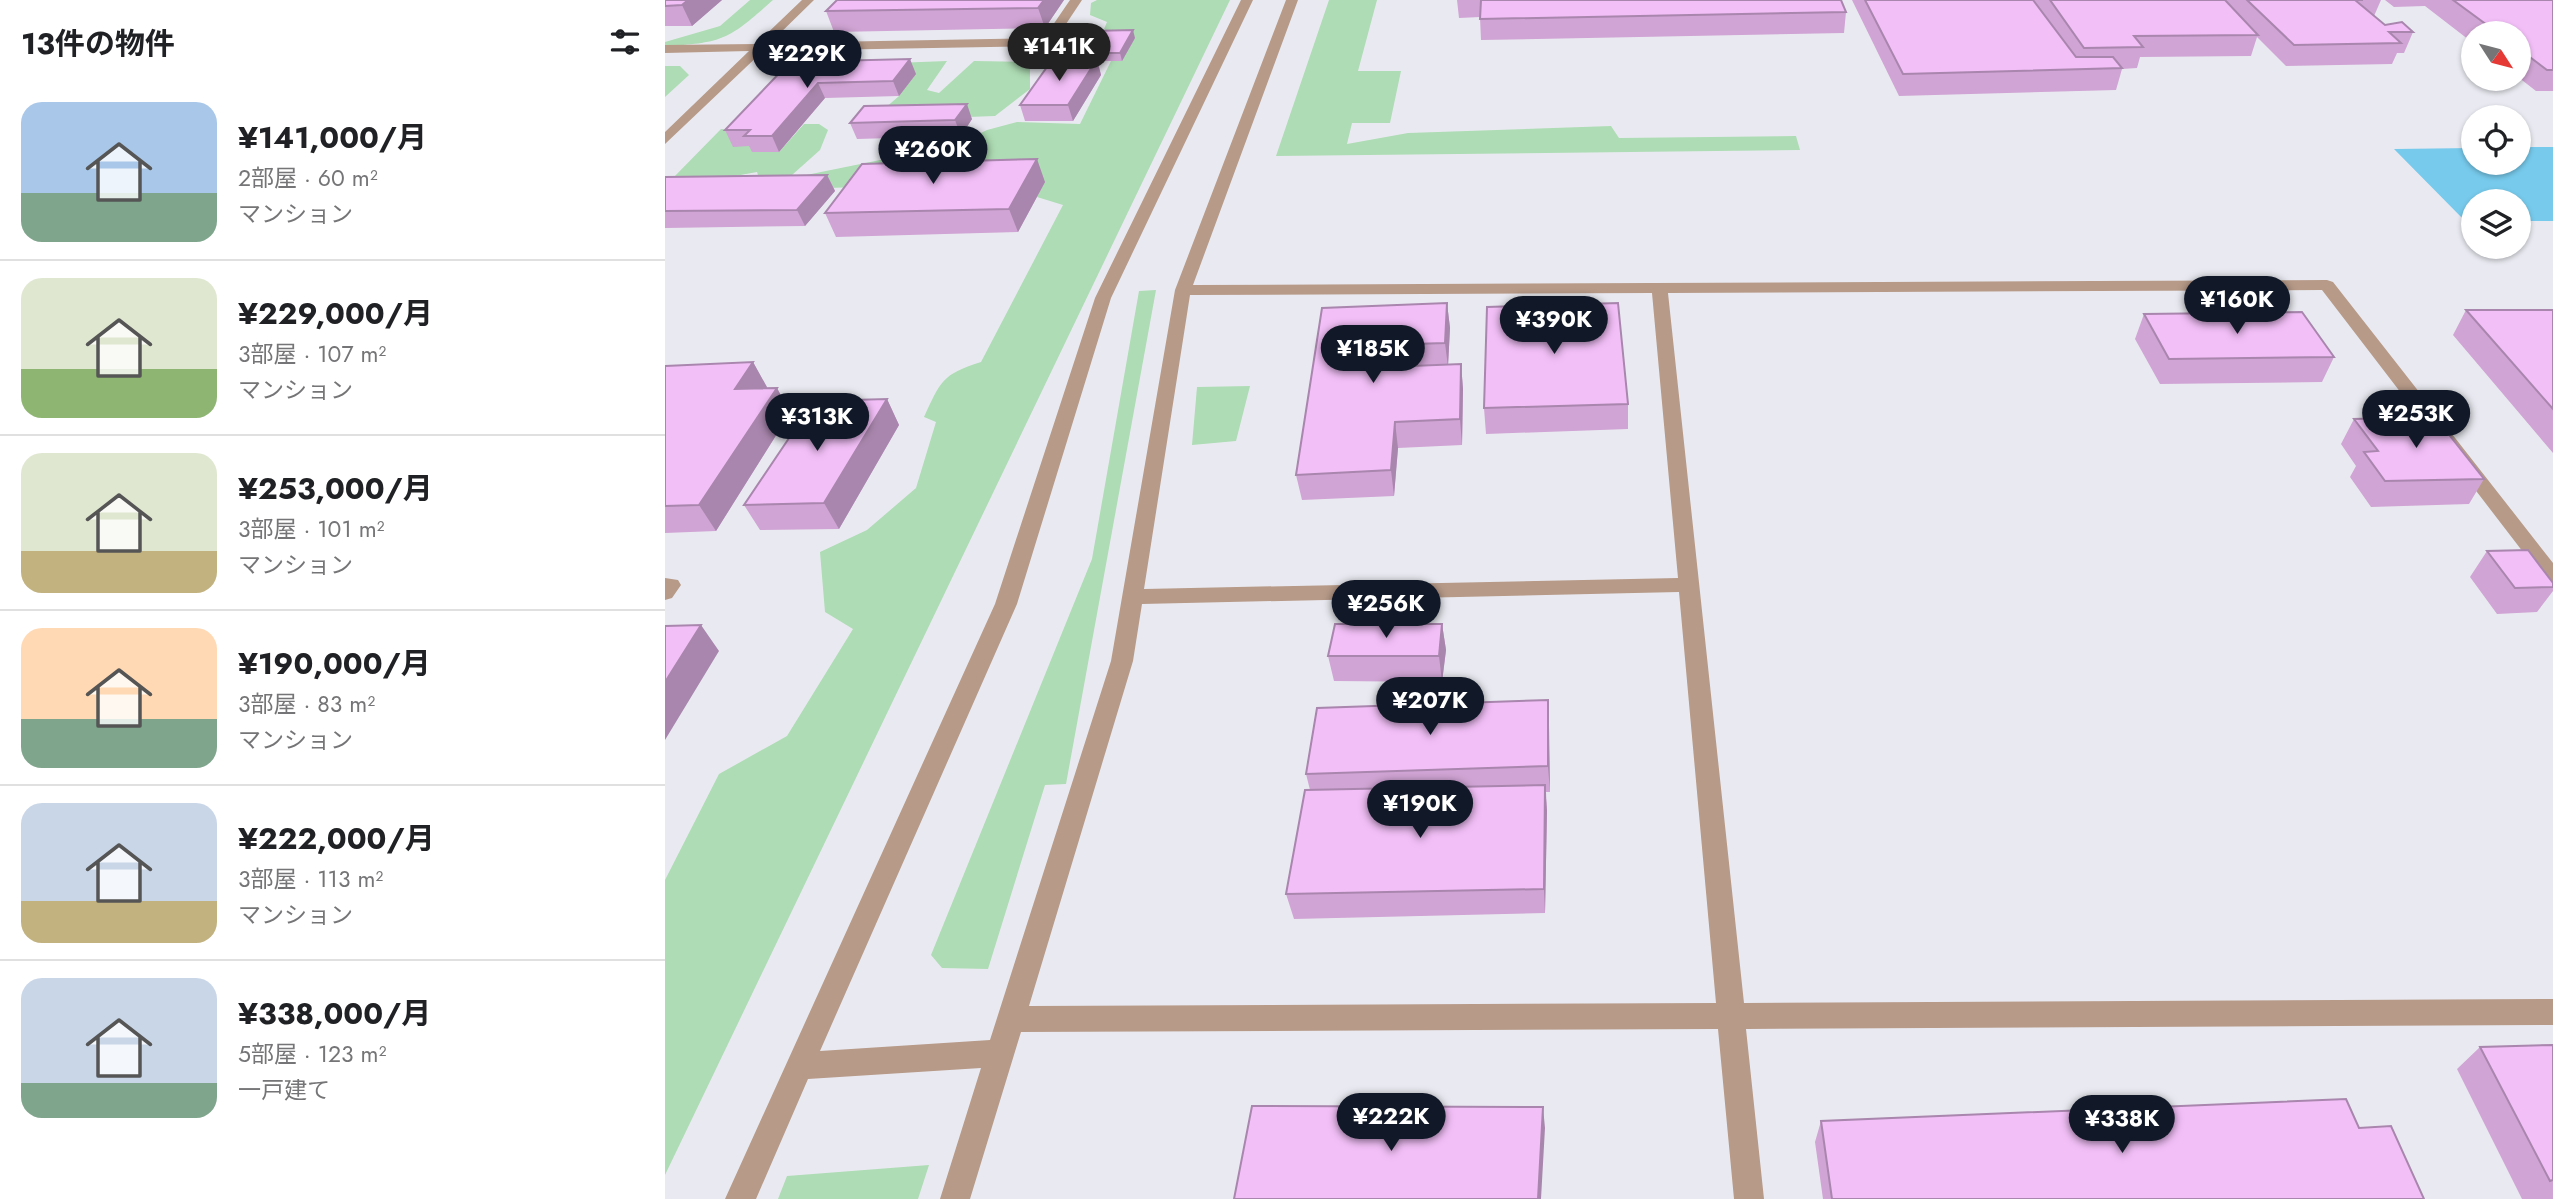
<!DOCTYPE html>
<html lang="ja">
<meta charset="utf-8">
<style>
body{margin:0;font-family:Jost,"Noto Sans JP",sans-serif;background:#f6f6f6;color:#202124;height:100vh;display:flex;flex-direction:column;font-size:26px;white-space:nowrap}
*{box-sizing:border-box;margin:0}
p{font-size:23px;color:#757577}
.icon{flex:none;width:38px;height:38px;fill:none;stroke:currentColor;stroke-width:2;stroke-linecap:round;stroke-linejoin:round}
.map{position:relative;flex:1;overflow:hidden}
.drawer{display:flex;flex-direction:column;background:#fff;width:665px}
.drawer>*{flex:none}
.needle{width:46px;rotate:126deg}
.controls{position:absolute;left:1796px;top:21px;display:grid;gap:14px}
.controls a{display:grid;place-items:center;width:70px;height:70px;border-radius:50%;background:#fff;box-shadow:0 2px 5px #0004;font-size:35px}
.price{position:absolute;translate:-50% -60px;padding:0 16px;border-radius:24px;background:#111827;color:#fff;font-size:23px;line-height:46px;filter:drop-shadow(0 2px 4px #0008)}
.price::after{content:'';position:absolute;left:50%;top:42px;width:21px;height:16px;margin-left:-10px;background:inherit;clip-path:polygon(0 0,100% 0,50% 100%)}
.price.active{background:#222;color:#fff}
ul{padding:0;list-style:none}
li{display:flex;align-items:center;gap:21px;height:175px;padding:0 21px}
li+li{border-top:2px solid #e0e0e0}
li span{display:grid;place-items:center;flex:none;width:196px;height:140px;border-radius:21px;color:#555}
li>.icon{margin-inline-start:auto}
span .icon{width:84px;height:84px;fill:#fffc;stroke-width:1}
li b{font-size:30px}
h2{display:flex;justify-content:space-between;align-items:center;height:84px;padding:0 21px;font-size:30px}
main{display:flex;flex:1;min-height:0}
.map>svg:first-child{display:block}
.green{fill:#aedcb4}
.water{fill:#77caec}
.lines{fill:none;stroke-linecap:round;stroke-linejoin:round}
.minor{fill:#b79a88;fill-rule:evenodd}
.wall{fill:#d0a4d4}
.shaded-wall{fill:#a986ad}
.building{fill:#f2bff7;stroke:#a986ad;stroke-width:2}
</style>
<main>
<section class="drawer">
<h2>13件の物件<svg class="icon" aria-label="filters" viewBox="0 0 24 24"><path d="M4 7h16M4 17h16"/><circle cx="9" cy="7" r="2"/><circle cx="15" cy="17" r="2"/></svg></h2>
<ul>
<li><span style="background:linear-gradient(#a9c7e8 65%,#7fa58c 0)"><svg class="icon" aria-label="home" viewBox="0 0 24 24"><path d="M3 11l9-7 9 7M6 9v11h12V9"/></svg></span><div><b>¥141,000/月</b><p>2部屋 · 60 m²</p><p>マンション</p></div></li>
<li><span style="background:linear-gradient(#dfe7d0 65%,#8fb573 0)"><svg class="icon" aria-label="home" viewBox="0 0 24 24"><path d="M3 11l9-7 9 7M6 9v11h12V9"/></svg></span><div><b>¥229,000/月</b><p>3部屋 · 107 m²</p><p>マンション</p></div></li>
<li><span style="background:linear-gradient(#dfe7d0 70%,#c2b280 0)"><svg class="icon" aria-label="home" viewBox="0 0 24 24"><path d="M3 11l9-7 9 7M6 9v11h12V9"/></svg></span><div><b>¥253,000/月</b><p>3部屋 · 101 m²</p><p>マンション</p></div></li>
<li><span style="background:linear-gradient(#ffd9b3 65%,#7fa58c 0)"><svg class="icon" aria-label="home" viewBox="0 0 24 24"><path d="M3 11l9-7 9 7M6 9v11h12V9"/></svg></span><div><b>¥190,000/月</b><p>3部屋 · 83 m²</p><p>マンション</p></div></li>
<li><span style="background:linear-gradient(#c9d6e8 70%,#c2b280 0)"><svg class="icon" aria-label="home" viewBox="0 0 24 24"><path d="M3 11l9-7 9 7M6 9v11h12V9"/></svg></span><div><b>¥222,000/月</b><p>3部屋 · 113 m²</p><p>マンション</p></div></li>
<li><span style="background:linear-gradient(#c9d6e8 75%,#7fa58c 0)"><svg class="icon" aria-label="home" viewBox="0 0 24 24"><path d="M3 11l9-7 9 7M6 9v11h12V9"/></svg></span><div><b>¥338,000/月</b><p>5部屋 · 123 m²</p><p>一戸建て</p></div></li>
</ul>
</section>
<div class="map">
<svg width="1888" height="1199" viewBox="0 0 1888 1199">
<rect width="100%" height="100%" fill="#e9eaf1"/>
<!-- green -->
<path class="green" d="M85,0H108C64,39 59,43 0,46V42L55,26Z
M432,0H565L0,1175V880L54,774L122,736L188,629L160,612L155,552L202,530L251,488L271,422L259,417C276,381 276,375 316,362L398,205L372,197L379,182L89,190L92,185L220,159L272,154L322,130L352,122L415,124L446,61H457L455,38L439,29L442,22L425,15L426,3Z
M664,0H712L693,71H736L725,123H687L682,144L743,133L946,126L954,138L1131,136L1135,150L611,156Z
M282,61L262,90L274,93L309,61L365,62V89L330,116L249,119L219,109L234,96L230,63Z
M0,66H15L24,75L0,97Z
M139,124H154L163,130L155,150L127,175H93L92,172L70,176L7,179L56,129L83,130L69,146H92L88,152H114Z
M491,290L401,784L380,785L323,969L277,968L266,955L427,559L474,291Z
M585,386L571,441L527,445L532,387Z
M264,1165L253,1199H113L122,1176Z"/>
<!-- water -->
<path class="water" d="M1853,147H1888V221H1853V201H1808V222H1801L1729,149L1808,148V163H1853Z"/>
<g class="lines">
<!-- minor -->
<path class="minor" d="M137,0H149L105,43L379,38L405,0H417L387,45L383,46L98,51L0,144V132L84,51L0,53V45L91,44Z
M576,0H588L446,298L352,604L155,1051L325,1040L446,661L510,290L621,0H633L528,285L1662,280L1668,282L1888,563V584L1881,582L1657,290L1003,293L1079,1003L1888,999V1025L1081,1029L1099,1199H1069L1053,1029L356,1032L305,1199H275L316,1068L143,1079L91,1199H60L330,604L430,298ZM987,293L1013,578L479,589L525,295ZM1014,592L1051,1003L364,1006L468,661L477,604Z
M0,578L13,580L16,585L7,598L0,600Z"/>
</g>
<!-- wall -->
<path class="wall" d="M0,0H57L27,26H0Z
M399,0L380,28L169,32L161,11Z
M792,0H1176L1181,12L1179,33L816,40L815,17L794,18Z
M1187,0H1716L1709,16L1720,25L1748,32L1739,53H1732L1727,64L1621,66L1592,37L1586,56L1475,57L1472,68L1457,69L1451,90L1234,96Z
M1720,0H1888V91H1871L1853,77V33H1808V43L1760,6L1729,7Z
M470,38L457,61H432L436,75L408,121H360L355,105L411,60L409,53Z
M125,62L251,74L234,96L160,98L114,152H87L84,146L68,147L60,130Z
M307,119L296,136L192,139L185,123Z
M162,175L170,191L140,226L0,228V177Z
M380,182L353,232L171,237L160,213Z
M782,303L785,328L783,364H796L798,389L797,445L733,448L729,496L637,500L631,475Z
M1801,310H1888V453L1788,335Z
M1479,314L1669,357L1657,382L1495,384L1470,339Z
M88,362L102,388H112L125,413L51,531L0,533V366Z
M222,399L234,425L174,529L95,530L79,505Z
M963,404V429L821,434L819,408Z
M1689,419L1819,479L1804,504L1706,507L1685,477L1691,466L1676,444Z
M1822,551L1888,583V591L1872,612L1832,614L1805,577Z
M777,624L781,650L777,682L669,681L663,656Z
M883,700L885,792H881L882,811L880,913L629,919L621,894L645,790L641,774Z
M1888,1045V1199H1857L1792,1069L1815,1047Z
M1156,1121L1694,1128L1759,1199H1158L1150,1142Z"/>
<!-- shaded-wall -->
<path class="shaded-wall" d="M23,0H57L27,26L17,5Z
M379,0H399L380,28L373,8Z
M468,30L470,38L457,61L455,53Z
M245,59L251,74L234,96L228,81Z
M432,59L436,75L408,121L403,105Z
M153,83L160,98L114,152L107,136Z
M302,104L307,119L296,136L290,120Z
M372,159L380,182L353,232L344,209Z
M162,175L170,191L140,226L132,210Z
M782,303L785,328L783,367L780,343Z
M748,344L752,369L747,366Z
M88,362L102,387L85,414L70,389Z
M796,364L798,389L797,445L795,419Z
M112,388L125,413L51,531L34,505Z
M222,399L234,425L174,529L159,503Z
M730,422L733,448L729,496L726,470Z
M777,624L781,650L777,682L774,656Z
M36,625L54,651L0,740V682Z
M883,700L884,725L885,792L883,766Z
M880,785L882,811L880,913L879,889Z
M878,1107L880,1128L876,1199H873Z"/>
<!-- building -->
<path class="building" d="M0,0H23L17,5L0,6Z
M172,0H379L373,8L161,11Z
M816,0H1176L1181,12L815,19Z
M1200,0H1368L1411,57H1448L1457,68L1238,74Z
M1385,0H1560L1593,35L1469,36L1478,47L1419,48Z
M1582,0H1698H1690L1720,25L1737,22L1748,32H1724L1736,43L1629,45Z
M1788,0H1888V70H1882L1853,48V33H1833Z
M468,30L455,53H409L424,31Z
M245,59L228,81L153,83L107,136H79L85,130H60L125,62Z
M432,59L403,105H355L387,60Z
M302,104L290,120L185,123L199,106Z
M372,159L344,209L160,213L197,164Z
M162,175L132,210L0,211V177Z
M782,303L780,343L748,344L747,366L796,364L795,419L730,422L726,470L631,475L657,308Z
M953,303L963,404L819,408L822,307Z
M1801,310H1888V409Z
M1637,312L1669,357L1504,359L1479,314Z
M88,362L70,389L112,388L34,505L0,506V366Z
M222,399L159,503L79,505L149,401Z
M1770,417L1819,479L1720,481L1699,452L1713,451L1689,419Z
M1863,550L1888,583V587L1850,588L1822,551Z
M670,624H777L774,656H663Z
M36,625L0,682V626Z
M883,700V766L641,774L652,708Z
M880,785L879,889L621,894L640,790Z
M1888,1045V1180L1885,1181L1815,1047Z
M1681,1099L1694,1128L1726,1126L1759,1199H1167L1156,1121Z
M587,1106L878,1107L873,1199H569Z"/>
</svg>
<div class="controls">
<a><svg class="needle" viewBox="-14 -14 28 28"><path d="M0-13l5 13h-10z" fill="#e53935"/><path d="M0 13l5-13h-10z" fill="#757577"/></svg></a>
<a><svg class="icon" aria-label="locate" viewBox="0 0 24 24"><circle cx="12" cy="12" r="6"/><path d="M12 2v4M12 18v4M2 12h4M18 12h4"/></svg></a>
<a><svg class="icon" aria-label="layers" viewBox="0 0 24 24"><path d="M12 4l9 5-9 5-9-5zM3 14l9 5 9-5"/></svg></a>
</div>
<b class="price active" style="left:394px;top:83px">¥141K</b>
<b class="price" style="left:142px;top:90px">¥229K</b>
<b class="price" style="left:268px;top:186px">¥260K</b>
<b class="price" style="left:1572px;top:336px">¥160K</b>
<b class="price" style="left:889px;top:356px">¥390K</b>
<b class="price" style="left:708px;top:385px">¥185K</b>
<b class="price" style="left:1751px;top:450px">¥253K</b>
<b class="price" style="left:152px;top:453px">¥313K</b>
<b class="price" style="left:721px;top:640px">¥256K</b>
<b class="price" style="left:765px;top:737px">¥207K</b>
<b class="price" style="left:755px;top:840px">¥190K</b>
<b class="price" style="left:726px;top:1153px">¥222K</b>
<b class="price" style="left:1457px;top:1155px">¥338K</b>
</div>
</main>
